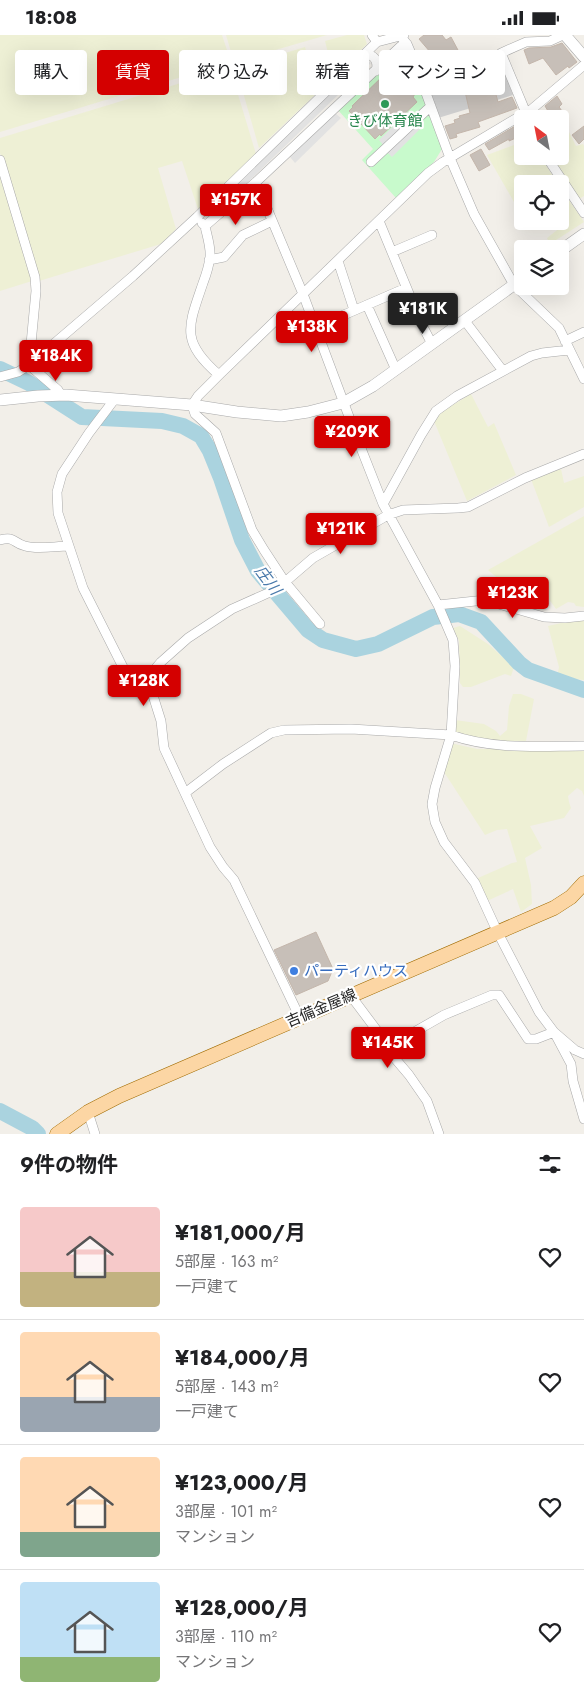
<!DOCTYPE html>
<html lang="ja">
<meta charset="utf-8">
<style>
body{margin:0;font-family:Jost,"Noto Sans JP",sans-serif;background:#f2f2f2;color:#202124;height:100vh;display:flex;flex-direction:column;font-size:19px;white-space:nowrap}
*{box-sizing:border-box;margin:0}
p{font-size:16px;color:#757577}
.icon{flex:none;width:28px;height:28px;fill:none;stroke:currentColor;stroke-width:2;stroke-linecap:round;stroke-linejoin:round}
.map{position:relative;height:1099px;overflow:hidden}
.panel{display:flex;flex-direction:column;background:#fff;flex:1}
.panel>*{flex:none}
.hud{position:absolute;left:15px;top:15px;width:555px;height:45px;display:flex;gap:10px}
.needle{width:32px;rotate:328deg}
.fabs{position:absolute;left:514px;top:75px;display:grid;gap:10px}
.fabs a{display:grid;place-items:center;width:55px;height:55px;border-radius:5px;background:#fff;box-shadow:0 5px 20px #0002;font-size:25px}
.price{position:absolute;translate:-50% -42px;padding:0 11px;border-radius:5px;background:#d40000;color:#fff;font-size:16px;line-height:32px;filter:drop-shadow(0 1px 2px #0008)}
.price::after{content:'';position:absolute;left:50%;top:30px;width:15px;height:11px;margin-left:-8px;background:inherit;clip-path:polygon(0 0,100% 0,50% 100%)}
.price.active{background:#222;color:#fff}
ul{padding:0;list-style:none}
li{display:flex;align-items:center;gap:15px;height:125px;padding:0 20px}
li+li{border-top:1px solid #e0e0e0}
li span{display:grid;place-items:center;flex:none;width:140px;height:100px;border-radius:5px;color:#555}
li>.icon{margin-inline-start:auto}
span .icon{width:60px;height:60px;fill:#fffc;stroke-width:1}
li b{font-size:21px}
h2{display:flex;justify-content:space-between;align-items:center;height:60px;padding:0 20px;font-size:21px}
.tag{padding:0 18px;border-radius:5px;background:#fff;box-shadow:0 5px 20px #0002;font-size:18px;line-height:45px}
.tag.active{background:#d40000;color:#fff}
.status{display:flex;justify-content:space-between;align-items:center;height:35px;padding:0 25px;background:#fff;direction:ltr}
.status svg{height:14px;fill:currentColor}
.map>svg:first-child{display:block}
.religious{fill:#d0d0d0}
.farmland{fill:#eef0d5}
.park{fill:#c8facc}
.parking{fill:#e2e2e2}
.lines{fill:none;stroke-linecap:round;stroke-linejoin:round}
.river{stroke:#aad3df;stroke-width:16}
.building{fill:#c7bfb8;stroke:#c4b6ab}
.minor-casing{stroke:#a9a9a9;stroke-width:10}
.tertiary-casing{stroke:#a9a9a9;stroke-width:12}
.primary-casing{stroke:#a06b00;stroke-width:15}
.minor{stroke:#fff;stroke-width:9}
.tertiary{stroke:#fff;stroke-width:11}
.primary{stroke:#fcd6a4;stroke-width:14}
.leisure-dot{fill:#2e9e5b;stroke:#fff;stroke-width:2}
.shop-dot{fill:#3f7fe0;stroke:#fff;stroke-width:2}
.labels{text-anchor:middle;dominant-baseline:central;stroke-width:4.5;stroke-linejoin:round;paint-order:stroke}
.leisure-label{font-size:15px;fill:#27864d;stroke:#fff}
.shop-label{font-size:15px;fill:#366cbe;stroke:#fff;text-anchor:start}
.street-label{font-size:15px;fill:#222;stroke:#fff}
.water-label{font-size:16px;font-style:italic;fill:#4a7aab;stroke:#fff}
</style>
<div class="status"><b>18:08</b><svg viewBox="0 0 49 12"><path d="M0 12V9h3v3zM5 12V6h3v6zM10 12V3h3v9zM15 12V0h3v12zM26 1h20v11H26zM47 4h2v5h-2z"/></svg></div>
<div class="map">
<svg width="584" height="1099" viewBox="0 0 584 1099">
<rect width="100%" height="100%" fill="#f2efe9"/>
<!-- religious -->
<path class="religious" d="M498,18L513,60L438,83L427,54L462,44L458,29Z"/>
<!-- farmland -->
<path class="farmland" d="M0,0H222L231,27L0,97Z
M226,0H327L234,27Z
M347,0H364L367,9L334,41L325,6Z
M305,12L319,56L259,113L236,33Z
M230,33L256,119L198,174L182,126L158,133L176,194L161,209L39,246L0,118V103Z
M560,90L567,93L576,111L583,109L584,111V161L579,164L549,121H560Z
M522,107V121H540L558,149H522V181L487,120Z
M0,142L32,246L0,256Z
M560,152L584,187L550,209L547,203L561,192L558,186H560Z
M471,359L488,392L494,388L516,440L467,466L434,386L441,377Z
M561,434L564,448L584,441V472L549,492L531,444Z
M584,481V572L576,571L574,568L568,567L556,574L540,552H508L488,535Z
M584,583V645L557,642L559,632L548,591Z
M460,591L488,609L514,632L511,641L505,639L471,652H463L460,648L459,606L453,593Z
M513,659H521L534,664L526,706H495L452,699L455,685L484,689L496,696L500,701L507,695L509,671Z
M450,708L477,714H584V761L582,756L577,753L568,761L569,767L571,773L564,783L530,791L542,813L525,823L531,850L532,869L521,877L513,854L487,866L478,843L512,828L517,827L507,794L497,795L485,800L442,734Z"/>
<!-- park -->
<path class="park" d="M397,19L405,20L414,39L442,114L434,127L396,163L362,125L373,114L338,75Z"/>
<!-- parking -->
<path class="parking" d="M365,22L371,28L220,174L214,169Z
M409,76L414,82L384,111L379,105Z
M335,78L341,83L295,128L290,122Z
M418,87L422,92L392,122L387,117Z"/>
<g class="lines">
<!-- river -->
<path class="river" d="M0,334L29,348L82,382L162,386L183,391L201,401L210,416L221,443L242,505L258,536L308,595L323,605L356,614L378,609L433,582L459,579L481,587L519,628L528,635L584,655
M0,1076L32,1093L38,1099"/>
</g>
<!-- building -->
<path class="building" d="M424,0H442L446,5L451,2L459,17L436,28L431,18L419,4Z
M562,8L577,27L569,33L568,31L556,40L543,23L529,29L524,15L529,13L551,12Z
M483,23L488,39L490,38L498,67L512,62L517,73L478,87L480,92L456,99L457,102L450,104L445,91L455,88L454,85L460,83L459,81L470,78L460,35L442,45L438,37Z
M388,36L392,41L395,38L415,59L413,62L417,67L381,101L380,99L375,104L349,76L353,72L352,71Z
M557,61L562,69L559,72L562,76L550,84H542L541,80L548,76L545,71Z
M522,87V109H520L518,102L509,106V104L489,115L485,109Z
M584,91V104L579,109L572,100Z
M481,114L490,130L479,136L470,120Z
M316,897L333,934L328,946L296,960L274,915Z"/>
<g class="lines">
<defs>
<path id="minor" d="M372,0L377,7L404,0
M401,2L407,9L413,23L450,123L474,179L514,250L559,293L584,344
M363,21L370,20C377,23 378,29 376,36
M526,78L501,18L526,7L550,6L563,0
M536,84L532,74L584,30
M546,121L584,178
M0,125L35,242L36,256L29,330L58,355L61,360
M371,127L431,71
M256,147L303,259L357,403L383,469L438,570L453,605L455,631L451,700L435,753L432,769L435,787L444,807L475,848L498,898L539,977L554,997L575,1015L584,1019
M379,186L422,290L432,309
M202,188L205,191C207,201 211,212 210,222C209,231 206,240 203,248C188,292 180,306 219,340
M205,191L256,147L401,11L407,9
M392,217L432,200
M209,225L224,222L243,200L272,186
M338,226L354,275
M367,270L396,335
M465,286L503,336
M316,292L406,253
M565,306L584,297
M0,342L18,337L29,330L133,241L197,182L377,7
M114,365L89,398L62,439L57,457L58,478L83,553L131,648L139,651H150
M383,469L421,400L436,376L457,361L531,321L542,318L569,315
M0,505C15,501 13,508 25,511C38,515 55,511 69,511
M438,570L485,565L544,582L565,583L584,581
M320,589L285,547L264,515L252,495L216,398L195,379L192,370L198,361L219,340L428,138L443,127L532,74
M185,758L223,729L271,698L284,695L351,694L451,700C494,715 539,711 584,711
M351,961L384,1005L392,1020L409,1040L427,1066L439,1099
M300,983L234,845L223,832L210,812L164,713L161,686L150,651L151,639L161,627L188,603L232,574L268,558L285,547L313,523L388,480L403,475L458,473L468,472L525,443L584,419
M388,1012L444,980L492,960H499L528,1004H536L554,997L571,1029L573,1046L584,1084
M88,1077L95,1099"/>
<path id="tertiary" d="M565,0L584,22
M560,216L584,199
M0,365L38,361L66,360L192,370L237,377L281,381L308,377L343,368L373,351L522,244"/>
<path id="primary" d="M57,1099L88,1077L119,1061L554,873L571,862L584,848"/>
</defs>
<!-- minor casing -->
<use href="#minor" class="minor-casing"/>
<!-- tertiary casing -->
<use href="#tertiary" class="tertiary-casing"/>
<!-- primary casing -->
<use href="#primary" class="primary-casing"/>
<!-- minor -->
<use href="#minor" class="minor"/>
<!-- tertiary -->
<use href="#tertiary" class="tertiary"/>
<!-- primary -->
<use href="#primary" class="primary"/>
</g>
<!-- markers -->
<circle class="leisure-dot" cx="385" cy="69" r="5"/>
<circle class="shop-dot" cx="294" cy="936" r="5"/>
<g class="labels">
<!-- leisure labels -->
<g class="leisure-label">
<text x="385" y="86">きび体育館</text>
</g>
<!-- shop labels -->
<g class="shop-label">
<text x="304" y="936">パーティハウス</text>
</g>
<!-- street labels -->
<g class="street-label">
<text transform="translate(321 973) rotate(-23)">吉備金屋線</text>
</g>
<!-- water labels -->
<g class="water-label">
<text transform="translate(268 545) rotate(53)">庄川</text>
</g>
</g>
</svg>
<div class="fabs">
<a><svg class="needle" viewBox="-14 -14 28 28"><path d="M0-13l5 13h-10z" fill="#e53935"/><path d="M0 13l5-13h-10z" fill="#757577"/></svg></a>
<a><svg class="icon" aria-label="locate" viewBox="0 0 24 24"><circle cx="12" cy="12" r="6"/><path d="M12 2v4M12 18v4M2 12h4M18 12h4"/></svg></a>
<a><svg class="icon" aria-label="layers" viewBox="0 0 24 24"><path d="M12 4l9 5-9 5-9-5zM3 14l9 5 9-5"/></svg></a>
</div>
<b class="price" style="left:236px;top:191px">¥157K</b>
<b class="price active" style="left:423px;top:300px">¥181K</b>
<b class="price" style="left:312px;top:318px">¥138K</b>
<b class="price" style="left:56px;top:347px">¥184K</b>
<b class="price" style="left:352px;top:423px">¥209K</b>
<b class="price" style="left:341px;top:520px">¥121K</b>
<b class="price" style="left:513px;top:584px">¥123K</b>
<b class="price" style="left:144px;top:672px">¥128K</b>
<b class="price" style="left:388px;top:1034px">¥145K</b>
<div class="hud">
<a class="tag">購入</a>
<a class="tag active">賃貸</a>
<a class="tag">絞り込み</a>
<a class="tag">新着</a>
<a class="tag">マンション</a>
</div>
</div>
<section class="panel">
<h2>9件の物件<svg class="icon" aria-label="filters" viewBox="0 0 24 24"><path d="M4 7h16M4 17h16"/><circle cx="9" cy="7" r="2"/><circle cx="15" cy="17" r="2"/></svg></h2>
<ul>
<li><span style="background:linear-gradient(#f6c9c9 65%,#c2b280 0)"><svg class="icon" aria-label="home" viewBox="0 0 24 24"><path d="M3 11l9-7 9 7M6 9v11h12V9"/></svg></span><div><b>¥181,000/月</b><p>5部屋 · 163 m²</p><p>一戸建て</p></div><svg class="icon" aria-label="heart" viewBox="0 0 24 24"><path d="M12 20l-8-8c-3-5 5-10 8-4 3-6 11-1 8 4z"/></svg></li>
<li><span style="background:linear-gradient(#ffd9b3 65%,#9aa5b1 0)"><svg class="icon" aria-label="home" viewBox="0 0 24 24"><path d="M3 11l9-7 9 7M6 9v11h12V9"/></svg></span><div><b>¥184,000/月</b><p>5部屋 · 143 m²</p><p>一戸建て</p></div><svg class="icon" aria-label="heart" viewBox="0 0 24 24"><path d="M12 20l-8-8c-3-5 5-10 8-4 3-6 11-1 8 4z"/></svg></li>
<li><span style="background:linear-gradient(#ffd9b3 75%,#7fa58c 0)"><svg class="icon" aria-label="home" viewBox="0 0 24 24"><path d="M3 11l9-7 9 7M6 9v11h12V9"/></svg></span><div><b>¥123,000/月</b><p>3部屋 · 101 m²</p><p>マンション</p></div><svg class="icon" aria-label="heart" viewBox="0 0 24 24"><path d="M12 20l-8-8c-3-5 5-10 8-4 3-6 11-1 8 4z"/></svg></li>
<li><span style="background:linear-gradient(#bfe0f5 75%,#8fb573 0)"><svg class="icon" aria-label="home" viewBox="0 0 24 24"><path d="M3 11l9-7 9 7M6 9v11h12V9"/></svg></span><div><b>¥128,000/月</b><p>3部屋 · 110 m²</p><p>マンション</p></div><svg class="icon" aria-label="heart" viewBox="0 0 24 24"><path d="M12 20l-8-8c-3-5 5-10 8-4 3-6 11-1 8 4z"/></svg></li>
</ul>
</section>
